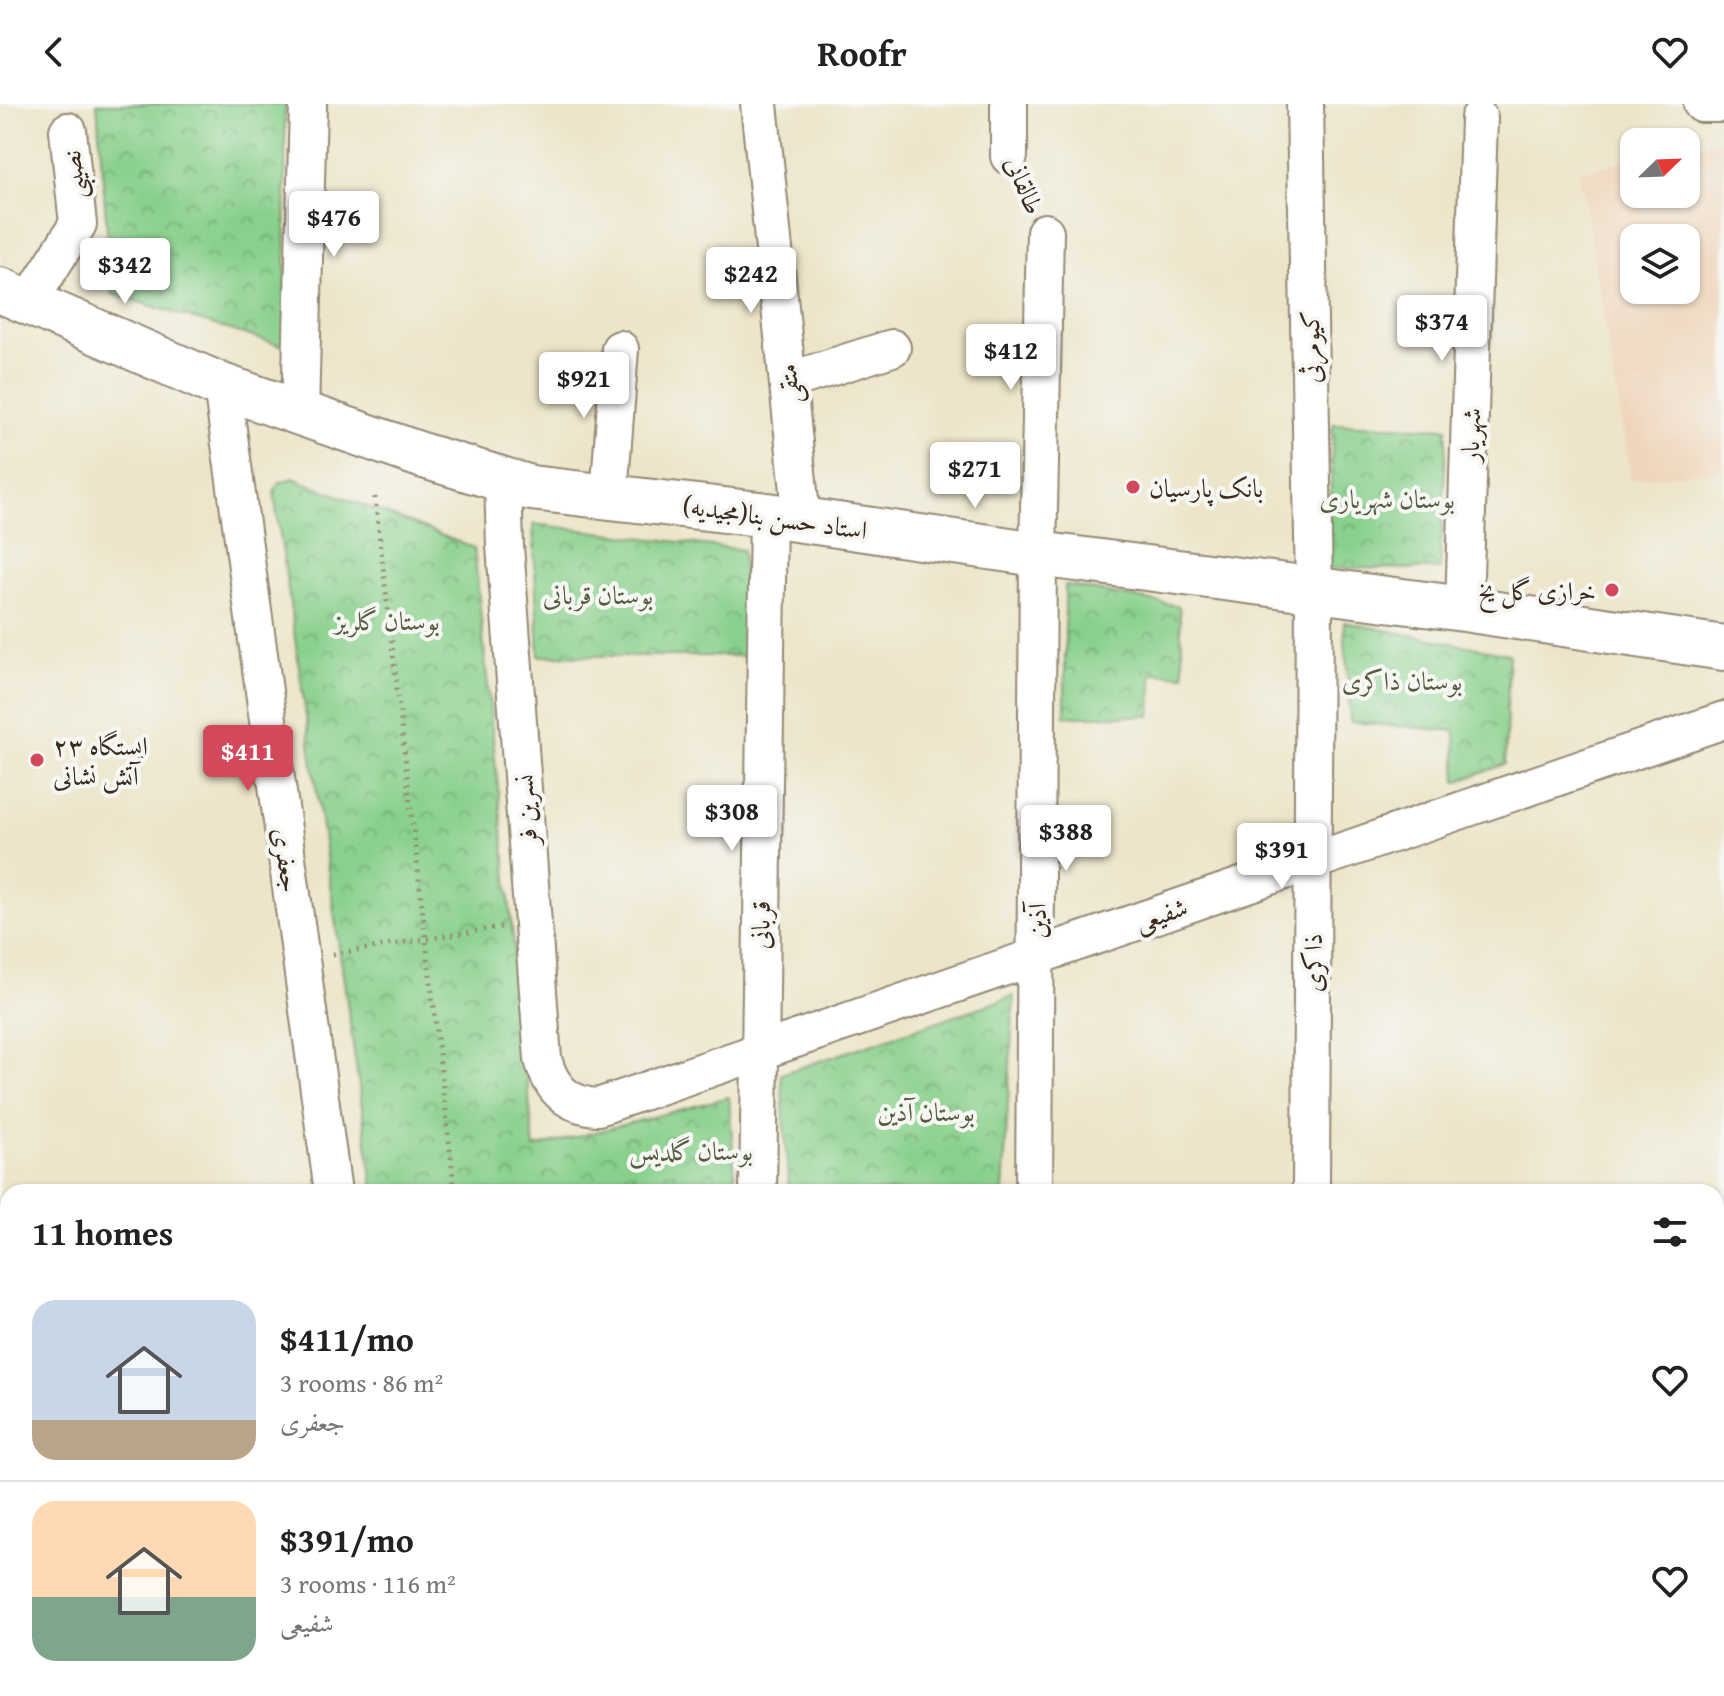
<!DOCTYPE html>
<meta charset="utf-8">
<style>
body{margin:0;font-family:"Gentium Book Plus",Amiri,serif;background:#f2f2f2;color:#222;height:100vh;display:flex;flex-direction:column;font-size:30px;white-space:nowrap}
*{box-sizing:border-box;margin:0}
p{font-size:26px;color:#767676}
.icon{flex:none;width:44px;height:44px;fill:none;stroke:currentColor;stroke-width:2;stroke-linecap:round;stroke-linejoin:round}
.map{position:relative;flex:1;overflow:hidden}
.side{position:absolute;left:0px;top:1080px;width:1724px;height:512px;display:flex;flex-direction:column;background:#fff;border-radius:24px 24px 0 0;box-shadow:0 2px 6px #0004}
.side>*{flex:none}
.needle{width:52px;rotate:67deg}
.tools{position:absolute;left:1620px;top:24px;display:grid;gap:16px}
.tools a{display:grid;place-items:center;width:80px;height:80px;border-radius:16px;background:#fff;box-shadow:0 2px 6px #0004;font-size:40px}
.price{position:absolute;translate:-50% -68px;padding:0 18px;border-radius:8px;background:#fff;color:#222;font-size:26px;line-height:52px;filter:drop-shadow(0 2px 4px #0008)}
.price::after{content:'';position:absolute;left:50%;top:48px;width:24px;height:18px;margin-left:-12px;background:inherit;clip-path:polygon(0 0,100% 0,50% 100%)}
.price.active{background:#d1495b;color:#fff}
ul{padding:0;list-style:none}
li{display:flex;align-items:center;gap:24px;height:200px;padding:0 32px}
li+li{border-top:2px solid #e0e0e0}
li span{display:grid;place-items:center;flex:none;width:224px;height:160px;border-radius:24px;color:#555}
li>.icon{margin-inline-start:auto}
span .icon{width:96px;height:96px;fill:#fffc;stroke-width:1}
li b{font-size:34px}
h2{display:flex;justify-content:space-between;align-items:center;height:96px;padding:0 32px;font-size:34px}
header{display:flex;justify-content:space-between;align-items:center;height:104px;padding:0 32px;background:#fff;font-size:36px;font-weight:600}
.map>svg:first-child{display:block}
.built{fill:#efd6bb;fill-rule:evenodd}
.park{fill:url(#park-crowns);stroke:#627d54;stroke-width:2}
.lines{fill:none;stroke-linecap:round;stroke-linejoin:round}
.minor-casing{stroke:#948874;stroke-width:40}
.major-casing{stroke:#948874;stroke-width:48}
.path{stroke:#948874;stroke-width:5;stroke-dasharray:2 6;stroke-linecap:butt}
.minor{stroke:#fff;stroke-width:36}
.major{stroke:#fff;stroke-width:44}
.poi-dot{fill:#d1495b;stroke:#f6f6f2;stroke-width:3}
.labels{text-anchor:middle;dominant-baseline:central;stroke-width:8;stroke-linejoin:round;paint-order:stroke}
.street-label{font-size:26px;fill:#3b2a1e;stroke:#f6f6f2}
.poi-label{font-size:26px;fill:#3b2a1e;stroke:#f6f6f2;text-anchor:start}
.park-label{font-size:26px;fill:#525c3f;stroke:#f6f6f2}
</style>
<header><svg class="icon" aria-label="back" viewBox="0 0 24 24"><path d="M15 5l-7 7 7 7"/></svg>Roofr<svg class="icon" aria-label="heart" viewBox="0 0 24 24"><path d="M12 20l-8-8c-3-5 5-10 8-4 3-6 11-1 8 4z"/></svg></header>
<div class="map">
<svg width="1724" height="1592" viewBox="0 0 1724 1592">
<defs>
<pattern id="park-crowns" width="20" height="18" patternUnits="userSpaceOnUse" patternTransform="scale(2)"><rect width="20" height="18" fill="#88d08b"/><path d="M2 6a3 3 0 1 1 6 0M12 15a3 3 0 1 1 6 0" fill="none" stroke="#70a971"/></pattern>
</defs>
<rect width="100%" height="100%" fill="#f6f6f2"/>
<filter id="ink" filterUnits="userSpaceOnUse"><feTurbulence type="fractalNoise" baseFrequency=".0125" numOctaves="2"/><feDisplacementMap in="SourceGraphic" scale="16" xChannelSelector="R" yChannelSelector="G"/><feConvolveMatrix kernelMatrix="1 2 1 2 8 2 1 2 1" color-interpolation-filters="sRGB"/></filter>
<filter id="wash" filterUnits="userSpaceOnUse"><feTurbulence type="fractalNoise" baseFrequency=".006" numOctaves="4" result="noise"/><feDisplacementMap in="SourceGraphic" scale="32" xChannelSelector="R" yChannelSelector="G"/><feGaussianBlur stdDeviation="1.8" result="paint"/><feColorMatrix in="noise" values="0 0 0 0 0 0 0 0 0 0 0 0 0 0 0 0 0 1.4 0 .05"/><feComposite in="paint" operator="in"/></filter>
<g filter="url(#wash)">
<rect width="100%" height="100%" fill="#ede5c9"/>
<!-- built -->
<path class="built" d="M1724,36V366L1631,375L1579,67L1634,55V90H1686V44ZM1634,134H1686V186H1634Z"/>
<!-- park -->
<path class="park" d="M97,0H285L286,243L112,190Z
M1333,320L1447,324L1440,465L1328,464Z
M293,374L474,444L534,1044L729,993L736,1088H374L274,388L280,378Z
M533,420L743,446L747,552H539Z
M1065,481L1179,502L1184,571L1152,569L1151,612H1065Z
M1344,518L1509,550L1505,660L1457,678L1455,627L1350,618Z
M1014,892L1003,1088H789L781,970Z"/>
</g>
<g filter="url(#ink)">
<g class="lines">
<defs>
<path id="minor" d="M759,0L802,416
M1009,0V52
M1305,0L1314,486L1311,1088
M1702,0H1718
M29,198L78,120L68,27
M788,277L892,244
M222,282L333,1088
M300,310L308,0
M503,377L505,442L543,955C551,985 567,1001 598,1003L1724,616
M609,392L620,245
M1464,505L1479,14
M758,1088L768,411
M1034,1088L1038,450L1045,128
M0,1408L8,1407
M115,1584L116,1592
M388,1584L389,1592
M756,1592V1584
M1031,1592V1584
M1308,1592V1584"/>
<path id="major" d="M0,186L222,282L424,352L531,384L768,411L1038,450L1464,505L1724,544"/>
</defs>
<!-- minor casing -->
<use href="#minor" class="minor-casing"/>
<!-- major casing -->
<use href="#major" class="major-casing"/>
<!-- path -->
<path class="path" d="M375,393L455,1088
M333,850L501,823"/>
<!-- minor -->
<use href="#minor" class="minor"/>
<!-- major -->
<use href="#major" class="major"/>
</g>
</g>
<!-- markers -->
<g class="poi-dot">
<circle cx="1133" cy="383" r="8"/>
<circle cx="1612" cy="486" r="8"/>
<circle cx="37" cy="656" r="8"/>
</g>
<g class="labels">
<!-- street labels -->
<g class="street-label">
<text transform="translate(73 71) rotate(-96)">نصیبی</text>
<text transform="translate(1025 81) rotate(68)">طالقانی</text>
<text transform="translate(1310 243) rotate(-91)">کیومرثی</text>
<text transform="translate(788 280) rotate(-96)">متقی</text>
<text transform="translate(1470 331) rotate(-88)">شهریار</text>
<text transform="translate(775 413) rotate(8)">استاد حسن بنا(مجیدیه)</text>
<text transform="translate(525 706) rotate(-94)">نسرین فر</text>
<text transform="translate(287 756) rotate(82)">جعفری</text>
<text transform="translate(1161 810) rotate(-19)">شفیعی</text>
<text transform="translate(1036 817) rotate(-90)">آذین</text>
<text transform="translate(760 821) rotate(-89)">قربانی</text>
<text transform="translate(1312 859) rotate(-90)">ذاکری</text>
</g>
<!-- poi labels -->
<g class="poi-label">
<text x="1149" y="383">بانک پارسیان</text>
<text x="1596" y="486" text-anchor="end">خرازی گل یخ</text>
<text x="53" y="641">ایستگاه ۲۳<tspan x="53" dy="30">آتش نشانی</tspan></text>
</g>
<!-- park labels -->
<g class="park-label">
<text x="1387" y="394">بوستان شهریاری</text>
<text x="598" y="490">بوستان قربانی</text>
<text x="387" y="516">بوستان گلریز</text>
<text x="1402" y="576">بوستان ذاکری</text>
<text x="926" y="1007">بوستان آذین</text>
<text x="691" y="1046">بوستان گلدیس</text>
</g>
</g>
</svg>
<div class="tools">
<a><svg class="needle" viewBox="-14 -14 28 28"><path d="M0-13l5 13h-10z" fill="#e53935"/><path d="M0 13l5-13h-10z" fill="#767676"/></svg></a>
<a><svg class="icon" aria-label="layers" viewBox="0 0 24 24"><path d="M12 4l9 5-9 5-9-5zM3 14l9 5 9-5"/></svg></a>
</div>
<b class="price" style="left:334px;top:155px">$476</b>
<b class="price" style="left:125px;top:202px">$342</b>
<b class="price" style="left:751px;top:211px">$242</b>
<b class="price" style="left:1442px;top:259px">$374</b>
<b class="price" style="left:1011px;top:288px">$412</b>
<b class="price" style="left:584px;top:316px">$921</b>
<b class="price" style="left:975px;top:406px">$271</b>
<b class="price active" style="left:248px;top:689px">$411</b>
<b class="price" style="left:732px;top:749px">$308</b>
<b class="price" style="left:1066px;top:769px">$388</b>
<b class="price" style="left:1282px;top:787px">$391</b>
<section class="side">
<h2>11 homes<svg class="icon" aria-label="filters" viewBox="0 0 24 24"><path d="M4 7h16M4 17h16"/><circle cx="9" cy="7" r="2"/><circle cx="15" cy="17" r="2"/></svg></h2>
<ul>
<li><span style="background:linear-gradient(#c9d6e8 75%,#b9a48a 0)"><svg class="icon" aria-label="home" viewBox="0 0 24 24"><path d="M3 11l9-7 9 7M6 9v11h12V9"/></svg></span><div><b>$411/mo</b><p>3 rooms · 86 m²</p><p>جعفری</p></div><svg class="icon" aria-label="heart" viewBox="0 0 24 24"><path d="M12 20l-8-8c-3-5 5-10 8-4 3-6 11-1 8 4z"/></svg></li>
<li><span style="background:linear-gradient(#ffd9b3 60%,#7fa58c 0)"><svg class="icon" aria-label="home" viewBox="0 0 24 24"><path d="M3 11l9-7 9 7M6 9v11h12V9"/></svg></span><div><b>$391/mo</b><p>3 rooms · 116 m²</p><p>شفیعی</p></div><svg class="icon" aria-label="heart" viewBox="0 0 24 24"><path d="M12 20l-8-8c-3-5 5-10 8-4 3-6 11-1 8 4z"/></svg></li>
</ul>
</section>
</div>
